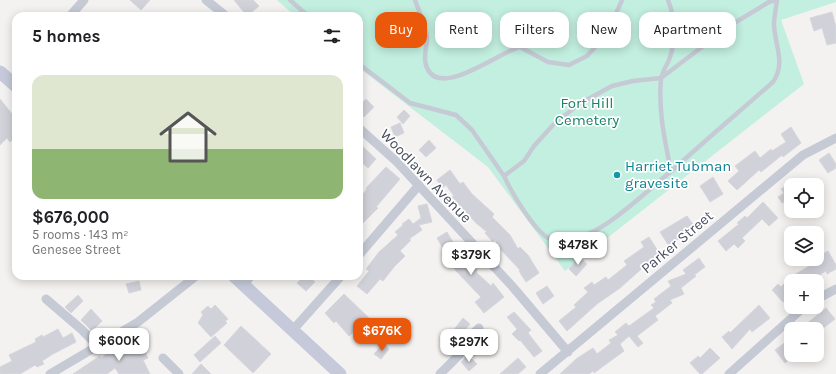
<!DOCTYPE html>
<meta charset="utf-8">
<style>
body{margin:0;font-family:Karla,sans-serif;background:#f2f2f2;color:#202124;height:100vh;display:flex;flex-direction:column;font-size:15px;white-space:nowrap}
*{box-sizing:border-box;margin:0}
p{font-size:13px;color:#757577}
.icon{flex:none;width:22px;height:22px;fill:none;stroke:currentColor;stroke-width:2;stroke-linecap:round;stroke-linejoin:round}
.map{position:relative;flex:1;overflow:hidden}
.side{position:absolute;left:12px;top:12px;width:351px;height:268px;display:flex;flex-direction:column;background:#fff;border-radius:12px;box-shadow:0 2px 10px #0003}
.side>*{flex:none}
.hud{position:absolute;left:375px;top:12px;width:380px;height:36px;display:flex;gap:8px}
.fabs{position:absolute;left:784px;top:178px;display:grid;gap:8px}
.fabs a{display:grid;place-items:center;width:40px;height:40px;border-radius:8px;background:#fff;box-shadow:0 2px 10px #0003;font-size:20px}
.price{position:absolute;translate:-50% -34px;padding:0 9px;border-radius:8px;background:#fff;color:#222;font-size:13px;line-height:26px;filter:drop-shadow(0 1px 2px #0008)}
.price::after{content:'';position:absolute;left:50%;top:24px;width:12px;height:9px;margin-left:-6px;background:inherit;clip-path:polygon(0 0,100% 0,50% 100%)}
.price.active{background:#ea580c;color:#fff}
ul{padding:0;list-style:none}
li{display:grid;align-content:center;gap:8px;height:212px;padding:0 20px}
li span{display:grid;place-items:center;height:124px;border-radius:12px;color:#555}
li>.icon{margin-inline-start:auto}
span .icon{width:72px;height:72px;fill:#fffc;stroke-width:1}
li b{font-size:17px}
h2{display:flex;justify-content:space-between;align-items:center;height:48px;padding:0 20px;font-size:17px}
.chip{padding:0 14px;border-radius:12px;background:#fff;box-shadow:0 2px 10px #0003;font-size:14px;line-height:36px}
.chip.active{background:#ea580c;color:#fff}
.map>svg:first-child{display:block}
.green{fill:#c2efdf}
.building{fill:#d1d2d9;stroke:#d6d6dc}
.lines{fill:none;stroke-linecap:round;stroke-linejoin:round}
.service{stroke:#c6cad5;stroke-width:4.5}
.minor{stroke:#c6cad5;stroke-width:9}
.secondary{stroke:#c5c9d9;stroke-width:13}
.culture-dot{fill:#0f9aa8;stroke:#fff;stroke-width:1.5}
.labels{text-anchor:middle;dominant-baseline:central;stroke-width:3.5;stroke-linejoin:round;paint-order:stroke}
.park-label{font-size:15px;fill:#198167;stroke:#fff}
.culture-label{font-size:15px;fill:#0d838f;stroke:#fff;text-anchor:start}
.street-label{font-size:15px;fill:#494f5f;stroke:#fff}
</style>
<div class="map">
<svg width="836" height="374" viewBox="0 0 836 374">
<rect width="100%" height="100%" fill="#f4f2f1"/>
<!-- green -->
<path class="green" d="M277,0H836V2L781,20L804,84L565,271L488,167L359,68V16H295Z"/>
<!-- building -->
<path class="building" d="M130,0H150L141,10Z
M234,0H253L259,6L247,16Z
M832,12L836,27V43L827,45L822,28L814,31L810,18Z
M359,97L363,102L366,99L374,107L364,117L359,112Z
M0,99L12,114L16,110V136L10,142L7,138L0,145Z
M404,110L410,116L403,124L397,117Z
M400,123L404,133L395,137L391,127Z
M791,127L801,143L783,157L782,155L761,172L759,170L737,190L728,181L739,171L735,166L755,151L760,158L771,149L772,151L786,142L781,134Z
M429,140L436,148L426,157L419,150Z
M359,143L376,159L368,168L359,160Z
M829,153L836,164V168L828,173L819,160Z
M386,167L400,179L376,207L378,208L359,227V199L367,189L366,188Z
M450,170L460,184L463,182L472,194L494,214L492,217L510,235L518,249L520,247L528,255L539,273L526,282L519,271L520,270L501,250L495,240L493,242L485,233L487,232L476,223L452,197L454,196L446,185L442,188L437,180Z
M713,177L723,194L710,202L700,186Z
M787,186L791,192V198L782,203L778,197L784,193L781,189Z
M763,202L778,218L769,226L762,219L742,238L745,241L738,248L734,244L726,251L718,241L739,224L737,223L745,216L747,218Z
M427,204L432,222L419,225L422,230L409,239L411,240L400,251L405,256L394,267L383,281L380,279L367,294L357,286L369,271L366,269L379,252L398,235L395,232L403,225L402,224L409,219L413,224L421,218L418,206Z
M687,216L695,227L669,246L660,232Z
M447,232L465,263L468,260L477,270L476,272L491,286L493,283L504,297L484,313L475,302L481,297L456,271L437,238Z
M649,237L660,254L656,257L658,261L650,266L648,263L620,288L597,304L567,331L559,321L576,307L574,305L588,292L584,288L592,282L594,285L606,277L608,280L627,265L624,261L644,247L641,242Z
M828,251L836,265V269L827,274L826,271L809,281H791V295L783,302L772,290L778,284L781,287L791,277L819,260L817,257Z
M579,257L587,264L576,276L569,269Z
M699,258L705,267L694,275L696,276L681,288L684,294L670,300L672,303L655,316L658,320L637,336L643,343L638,347L629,336L620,344L624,351L594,373L593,371L589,374H560L576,359L593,348L597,354L611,343L609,340L618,335L615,332L626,323L629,326L654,308L651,305L656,302L654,299L671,286L668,281L686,274L683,270Z
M304,276H308L315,282L306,291L297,283Z
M139,281L141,290L129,293L126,284Z
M547,286L554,296L543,304L536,293Z
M344,294L369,318L349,336L336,321L334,323L325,313Z
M78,295L83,301L71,313L65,307Z
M215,305L228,319L225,321L227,323L211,337L198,323L203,315L201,312L208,306L211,309Z
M759,305L770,318L752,332L750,329L732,349L722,337L729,331L730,333Z
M826,308L835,319L821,330L824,334L817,340V329H800Z
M91,309L102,321L92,331L81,320Z
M514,312L531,330L528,333L542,351L534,357L520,340L519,341L512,334L517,329L507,317Z
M463,318L470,324L459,337L453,331Z
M241,326L271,354L253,373L224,345Z
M58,329L63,338L72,333L76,342L53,354L42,361L44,364L37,367L35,365L20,374H0V367L12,361L9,355L36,342L35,339L42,335L43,337Z
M481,334L489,345L474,356L468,347Z
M215,336L221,343L200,362L194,355Z
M791,338V358L785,363L775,350Z
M130,344L133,349L140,344L148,358L143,360L150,374H119L115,368L107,374H73L100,356L101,358L117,347L119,350Z
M383,344L389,349L381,359L374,354Z
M710,348L720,358L702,374H700L690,363L698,356L700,358Z
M468,355L477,364L469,371L461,362Z
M518,358L526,367L518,374H500Z
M201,364L211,374H192Z"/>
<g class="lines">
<!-- service -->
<path class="service" d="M290,0L308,16
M415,0C419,12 426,26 427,38C427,47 423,56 426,65C437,102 500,51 520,47L548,62L569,65L587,56L607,34L622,0
M668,0C676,21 677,38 669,60C666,66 662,73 661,79C658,110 665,142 671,171
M359,64L410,103L456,115L472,130L504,176L524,161L534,146L553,125L579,104L612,86L633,81L661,78L731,25L769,2L776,0
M504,176C511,191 537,237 553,240C571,244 595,232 609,222C632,206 653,186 675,168C707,139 740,111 773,82C786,63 775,46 774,25C774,17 776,8 777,0
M247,285L253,276"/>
<!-- minor -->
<path class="minor" d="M206,0L226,16
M70,16L84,0
M359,128L397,162L512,286L568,352
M359,255L419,185
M46,299L81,329L98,346
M817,299L836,289
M292,331L341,276
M163,358L179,374
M50,374L138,322L196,276
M440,374L459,355L462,344L479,328
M540,374L803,155L836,138
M729,374L804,307"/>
<!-- secondary -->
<path class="secondary" d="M0,72L16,86
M234,276L340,374"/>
</g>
<!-- markers -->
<circle class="culture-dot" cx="617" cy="175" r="4"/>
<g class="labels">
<!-- park labels -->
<g class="park-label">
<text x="587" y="103">Fort Hill<tspan x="587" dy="17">Cemetery</tspan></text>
</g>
<!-- culture labels -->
<g class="culture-label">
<text x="625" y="166">Harriet Tubman<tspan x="625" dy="17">gravesite</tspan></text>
</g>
<!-- street labels -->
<g class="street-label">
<text transform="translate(426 176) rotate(46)">Woodlawn Avenue</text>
<text transform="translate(677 242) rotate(-40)">Parker Street</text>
</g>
</g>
</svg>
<div class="fabs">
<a><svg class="icon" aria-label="locate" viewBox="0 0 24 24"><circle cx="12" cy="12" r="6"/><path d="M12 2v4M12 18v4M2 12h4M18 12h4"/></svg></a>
<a><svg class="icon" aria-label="layers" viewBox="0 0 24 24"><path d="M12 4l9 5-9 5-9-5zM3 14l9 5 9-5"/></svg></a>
<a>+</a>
<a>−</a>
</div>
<b class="price" style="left:578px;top:266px">$478K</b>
<b class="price" style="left:471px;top:276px">$379K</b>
<b class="price active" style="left:382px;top:352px">$676K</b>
<b class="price" style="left:119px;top:362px">$600K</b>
<b class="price" style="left:469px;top:363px">$297K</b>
<div class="hud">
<a class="chip active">Buy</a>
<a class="chip">Rent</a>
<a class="chip">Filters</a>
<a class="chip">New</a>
<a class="chip">Apartment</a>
</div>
<section class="side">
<h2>5 homes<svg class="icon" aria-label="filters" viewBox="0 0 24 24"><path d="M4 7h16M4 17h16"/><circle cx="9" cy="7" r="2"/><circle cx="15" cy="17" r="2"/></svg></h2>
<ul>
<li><span style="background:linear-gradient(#dfe7d0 60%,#8fb573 0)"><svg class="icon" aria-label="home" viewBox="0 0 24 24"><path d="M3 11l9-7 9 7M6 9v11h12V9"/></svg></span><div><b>$676,000</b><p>5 rooms · 143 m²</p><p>Genesee Street</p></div></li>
</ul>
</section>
</div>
